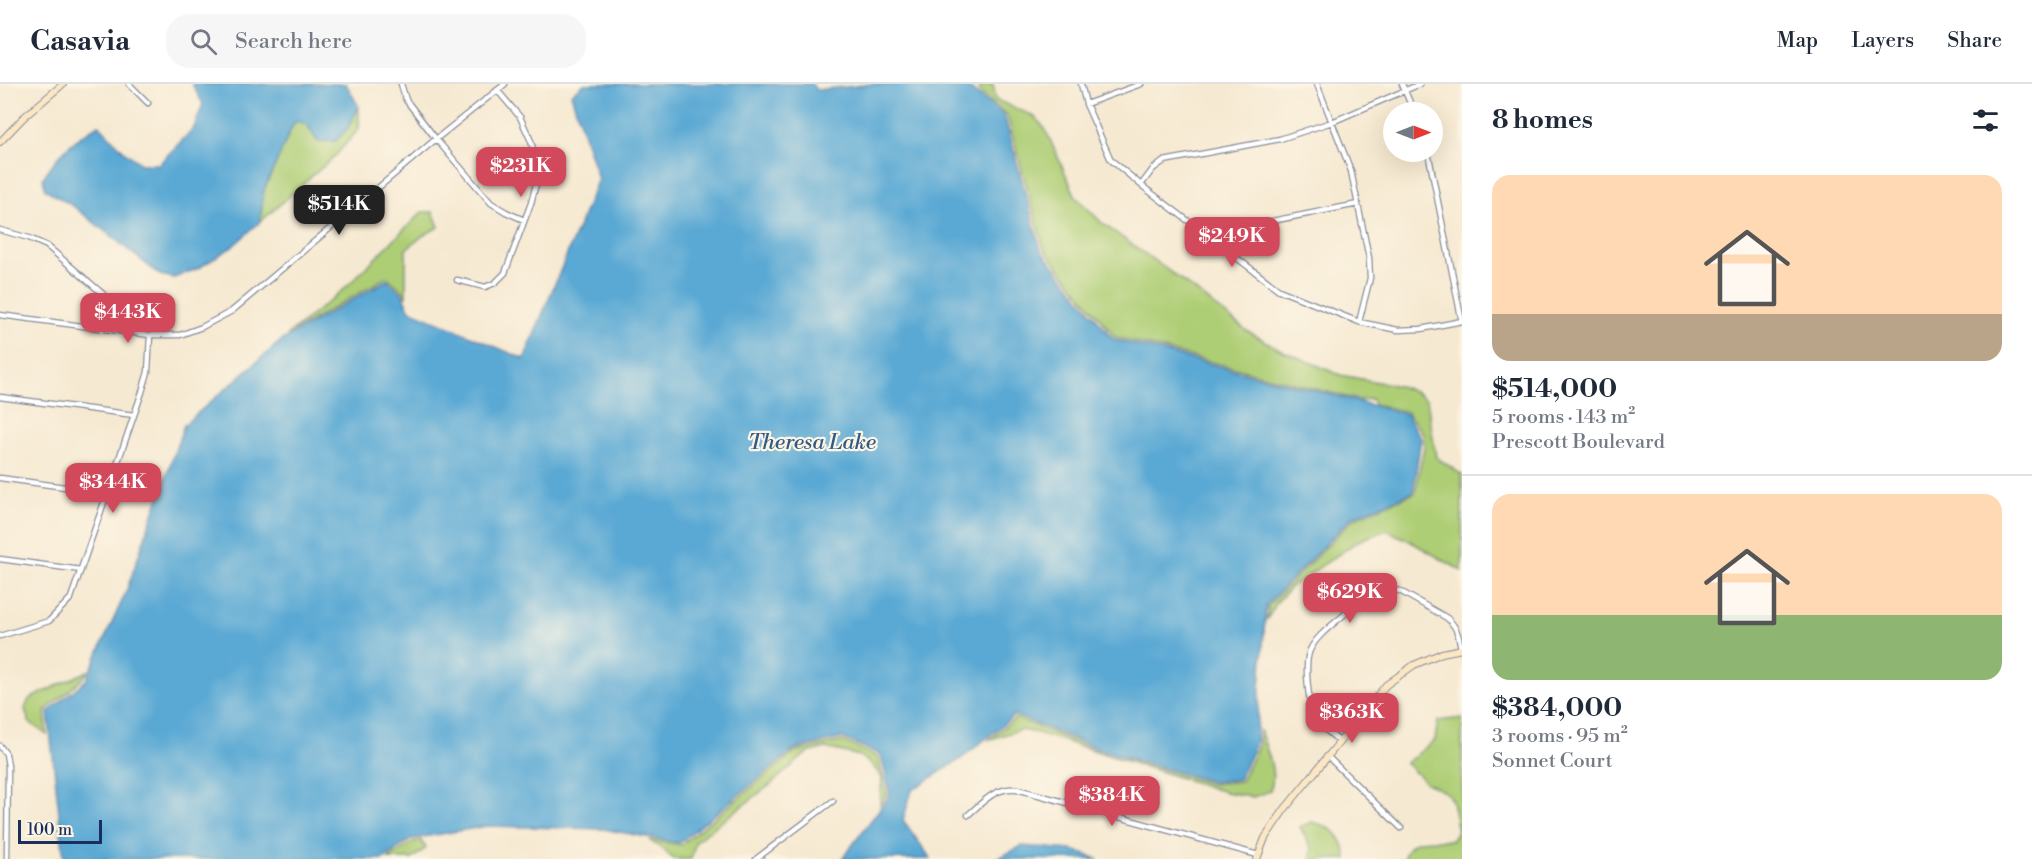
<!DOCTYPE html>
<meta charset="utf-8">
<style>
body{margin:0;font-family:"Libre Bodoni",serif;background:#f6f6f7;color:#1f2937;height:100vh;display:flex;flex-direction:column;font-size:22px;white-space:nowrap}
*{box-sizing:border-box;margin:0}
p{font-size:20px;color:#747a83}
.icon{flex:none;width:33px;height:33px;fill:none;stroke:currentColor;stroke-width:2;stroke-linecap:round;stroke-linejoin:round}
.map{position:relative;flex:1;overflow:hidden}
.drawer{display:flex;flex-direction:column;background:#fff;width:570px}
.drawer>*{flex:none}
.needle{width:39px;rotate:90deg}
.fabs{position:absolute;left:1383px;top:18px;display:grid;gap:12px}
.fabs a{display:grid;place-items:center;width:60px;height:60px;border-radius:50%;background:#fff;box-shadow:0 6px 24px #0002;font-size:30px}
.scale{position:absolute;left:18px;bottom:15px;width:84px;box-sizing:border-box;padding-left:6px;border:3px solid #1b2f5e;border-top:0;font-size:16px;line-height:21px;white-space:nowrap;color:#1b2f5e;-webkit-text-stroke:4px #fcf5e5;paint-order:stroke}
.price{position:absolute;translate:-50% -51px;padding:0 14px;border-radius:12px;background:#d1495b;color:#fff;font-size:20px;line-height:39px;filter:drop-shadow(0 2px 3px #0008)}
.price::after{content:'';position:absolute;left:50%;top:36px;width:18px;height:14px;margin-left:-9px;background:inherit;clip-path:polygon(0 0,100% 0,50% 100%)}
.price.active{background:#222;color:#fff}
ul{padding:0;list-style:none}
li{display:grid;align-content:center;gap:12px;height:318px;padding:0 30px}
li+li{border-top:2px solid #e0e1e3}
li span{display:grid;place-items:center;height:186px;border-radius:18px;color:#555}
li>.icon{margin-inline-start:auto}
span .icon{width:108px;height:108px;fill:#fffc;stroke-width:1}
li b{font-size:26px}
h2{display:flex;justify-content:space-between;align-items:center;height:72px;padding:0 30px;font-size:26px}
header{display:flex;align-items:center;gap:36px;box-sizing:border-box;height:84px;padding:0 30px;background:#fff;border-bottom:2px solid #e0e1e3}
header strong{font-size:28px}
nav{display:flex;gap:33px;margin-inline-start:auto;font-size:21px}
.search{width:420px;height:54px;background:#f6f6f7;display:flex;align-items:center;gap:15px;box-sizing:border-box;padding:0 21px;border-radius:24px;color:#747a83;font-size:22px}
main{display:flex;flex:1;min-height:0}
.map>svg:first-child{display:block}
.green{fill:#aece75;stroke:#647e6a;stroke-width:1.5}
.water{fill:#5aa9d4;stroke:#3a6c99;stroke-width:1.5}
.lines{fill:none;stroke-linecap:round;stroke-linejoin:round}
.street-casing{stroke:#888c98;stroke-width:7}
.secondary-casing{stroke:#888c98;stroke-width:8}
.street{stroke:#fff;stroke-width:4.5}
.secondary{stroke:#fbe7c3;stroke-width:6}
.labels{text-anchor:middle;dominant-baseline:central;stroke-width:4.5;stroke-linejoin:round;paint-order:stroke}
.water-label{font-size:22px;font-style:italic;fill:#315a87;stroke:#fcf5e5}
</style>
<header>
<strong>Casavia</strong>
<div class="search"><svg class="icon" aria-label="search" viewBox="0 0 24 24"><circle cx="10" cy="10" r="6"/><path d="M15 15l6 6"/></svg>Search here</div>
<nav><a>Map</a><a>Layers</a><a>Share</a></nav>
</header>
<main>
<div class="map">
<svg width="1462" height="775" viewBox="0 0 1462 775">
<rect width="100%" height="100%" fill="#fcf5e5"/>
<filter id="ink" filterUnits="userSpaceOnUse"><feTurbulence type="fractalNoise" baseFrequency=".0167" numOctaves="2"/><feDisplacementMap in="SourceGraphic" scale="12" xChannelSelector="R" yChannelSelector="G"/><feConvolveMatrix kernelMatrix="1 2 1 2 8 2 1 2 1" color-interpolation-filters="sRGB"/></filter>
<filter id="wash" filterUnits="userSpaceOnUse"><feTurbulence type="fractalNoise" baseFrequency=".008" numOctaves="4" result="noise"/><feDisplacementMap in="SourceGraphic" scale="24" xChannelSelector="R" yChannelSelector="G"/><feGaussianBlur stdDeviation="1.35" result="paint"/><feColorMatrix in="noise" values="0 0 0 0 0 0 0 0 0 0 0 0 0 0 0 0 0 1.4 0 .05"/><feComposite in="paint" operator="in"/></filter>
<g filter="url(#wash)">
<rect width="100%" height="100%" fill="#f6e9d1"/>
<!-- green -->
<path class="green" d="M980,0H993L996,16L1034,32L1045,45L1076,113L1102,139L1180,195L1247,247L1281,266L1340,291L1399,302L1415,308L1427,316L1436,373L1462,391V487L1408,456L1386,446L1358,457L1291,503L1277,518L1267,536L1268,522L1353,435L1415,409L1424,363V351L1407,328L1374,320L1372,315L1359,316L1115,253L1044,165L1007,31L980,9Z
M359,23V45L336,71L260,138L264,106L294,38L299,37L307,41L318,58L347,45Z
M422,128H433L439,143L424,151L406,165V213L403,207L387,193L287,251L343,206Z
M88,587C81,600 57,615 45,627L47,651L29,638L25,625L29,615Z
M1016,634L1101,668L1212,700L1241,697L1259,660L1260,646C1266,665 1278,688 1270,707L1253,713L1225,708L1038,649L1019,646L988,656Z
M1462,634V775H1404C1408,750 1433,757 1452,756L1458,746L1452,717L1447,709L1426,699L1406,679L1435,656L1438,637Z
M843,657L878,673L887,710L880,720L882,694L873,682L860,672L826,664L807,669L770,701L696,757L691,775H673L665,767L649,756L681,761L796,667Z
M1312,738C1335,744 1343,752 1347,775H1311L1312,765L1300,743Z
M421,756L426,764L412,775H388L413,758Z"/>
<!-- water -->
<path class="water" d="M192,0H346L359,23L347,45L336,57L318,58L307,41L299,37L294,39L264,106L260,138L232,163L199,184L174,194L160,191L73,122L45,105L43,94C57,71 75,54 99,41L124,67L141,80H159L194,44L203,20Z
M584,0H812L816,6L874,0H964L1004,31L1041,166L1113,255L1406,330L1421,354L1413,408L1352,433L1266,521L1256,659L1239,695L1213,698L1102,666L1015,631L961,675L912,706L903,736L931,775H842L890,711L881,671L843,654L795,665L679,759L603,745L487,742L412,755L383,775H64L48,628L86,596L126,508L184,341L282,256L387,196L401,208L410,226L524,275L598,95L571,10Z
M1022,762L1072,766L1098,775H996Z"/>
</g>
<g filter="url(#ink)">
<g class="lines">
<defs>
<path id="street" d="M129,0L148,19
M401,0L406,16L436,55L491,119L506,128L524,136
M1081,0L1086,20L1111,76L1141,101L1279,206L1359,238L1398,246L1421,245L1462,237
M1317,0L1351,87L1369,174L1370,194L1359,238
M1402,0L1414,28
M1086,20L1141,0
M1428,68L1462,238
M1141,101L1153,85L1164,77L1280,55L1332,38L1420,0
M0,146L29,154L47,162L103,210L109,222L108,245
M1225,164L1229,156L1247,142L1358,120
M457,196L485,203L495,199L505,189L531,119L536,100V77L531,57L520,33L497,6
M0,231L150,251H180L202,243L232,227L436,55L505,0
M0,313L134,331
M0,394L108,409
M0,475L81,486
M0,552L49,537L71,514L142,308L148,288L150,251
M1339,657C1330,649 1319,642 1314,630C1308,617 1304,579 1310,566C1317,551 1334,540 1346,529C1362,516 1379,503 1400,507L1447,534C1457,543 1459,552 1461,565
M0,662L6,670L8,682L7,775
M1327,672L1401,744
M968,731C983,718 995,703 1017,705L1258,771
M756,775L833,717"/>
<path id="secondary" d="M0,58L24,33L63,0
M1257,775L1265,754L1284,726L1386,601L1414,581L1442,569L1462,565"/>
</defs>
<!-- street casing -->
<use href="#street" class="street-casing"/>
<!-- secondary casing -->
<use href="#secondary" class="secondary-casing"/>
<!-- street -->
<use href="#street" class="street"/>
<!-- secondary -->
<use href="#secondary" class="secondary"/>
</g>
</g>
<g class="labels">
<!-- water labels -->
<g class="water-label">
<text x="812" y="358">Theresa Lake</text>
</g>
</g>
</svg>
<div class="fabs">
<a><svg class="needle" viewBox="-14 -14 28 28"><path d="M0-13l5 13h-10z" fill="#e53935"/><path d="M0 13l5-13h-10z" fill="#747a83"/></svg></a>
</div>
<div class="scale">100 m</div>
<b class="price" style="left:521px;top:114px">$231K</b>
<b class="price active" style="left:339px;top:152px">$514K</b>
<b class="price" style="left:1232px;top:184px">$249K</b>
<b class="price" style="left:128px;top:260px">$443K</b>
<b class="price" style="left:113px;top:430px">$344K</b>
<b class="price" style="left:1350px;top:540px">$629K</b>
<b class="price" style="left:1352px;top:660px">$363K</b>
<b class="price" style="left:1112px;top:743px">$384K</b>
</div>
<section class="drawer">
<h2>8 homes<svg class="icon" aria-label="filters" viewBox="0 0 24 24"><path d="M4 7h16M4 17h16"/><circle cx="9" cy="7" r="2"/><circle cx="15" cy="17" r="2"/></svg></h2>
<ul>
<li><span style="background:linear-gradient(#ffd9b3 75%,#b9a48a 0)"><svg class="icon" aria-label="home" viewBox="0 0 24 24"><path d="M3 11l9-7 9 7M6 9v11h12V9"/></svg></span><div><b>$514,000</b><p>5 rooms · 143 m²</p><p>Prescott Boulevard</p></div></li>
<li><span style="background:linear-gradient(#ffd9b3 65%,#8fb573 0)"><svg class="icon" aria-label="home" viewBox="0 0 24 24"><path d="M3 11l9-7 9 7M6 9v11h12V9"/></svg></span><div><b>$384,000</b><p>3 rooms · 95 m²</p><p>Sonnet Court</p></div></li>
</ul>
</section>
</main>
